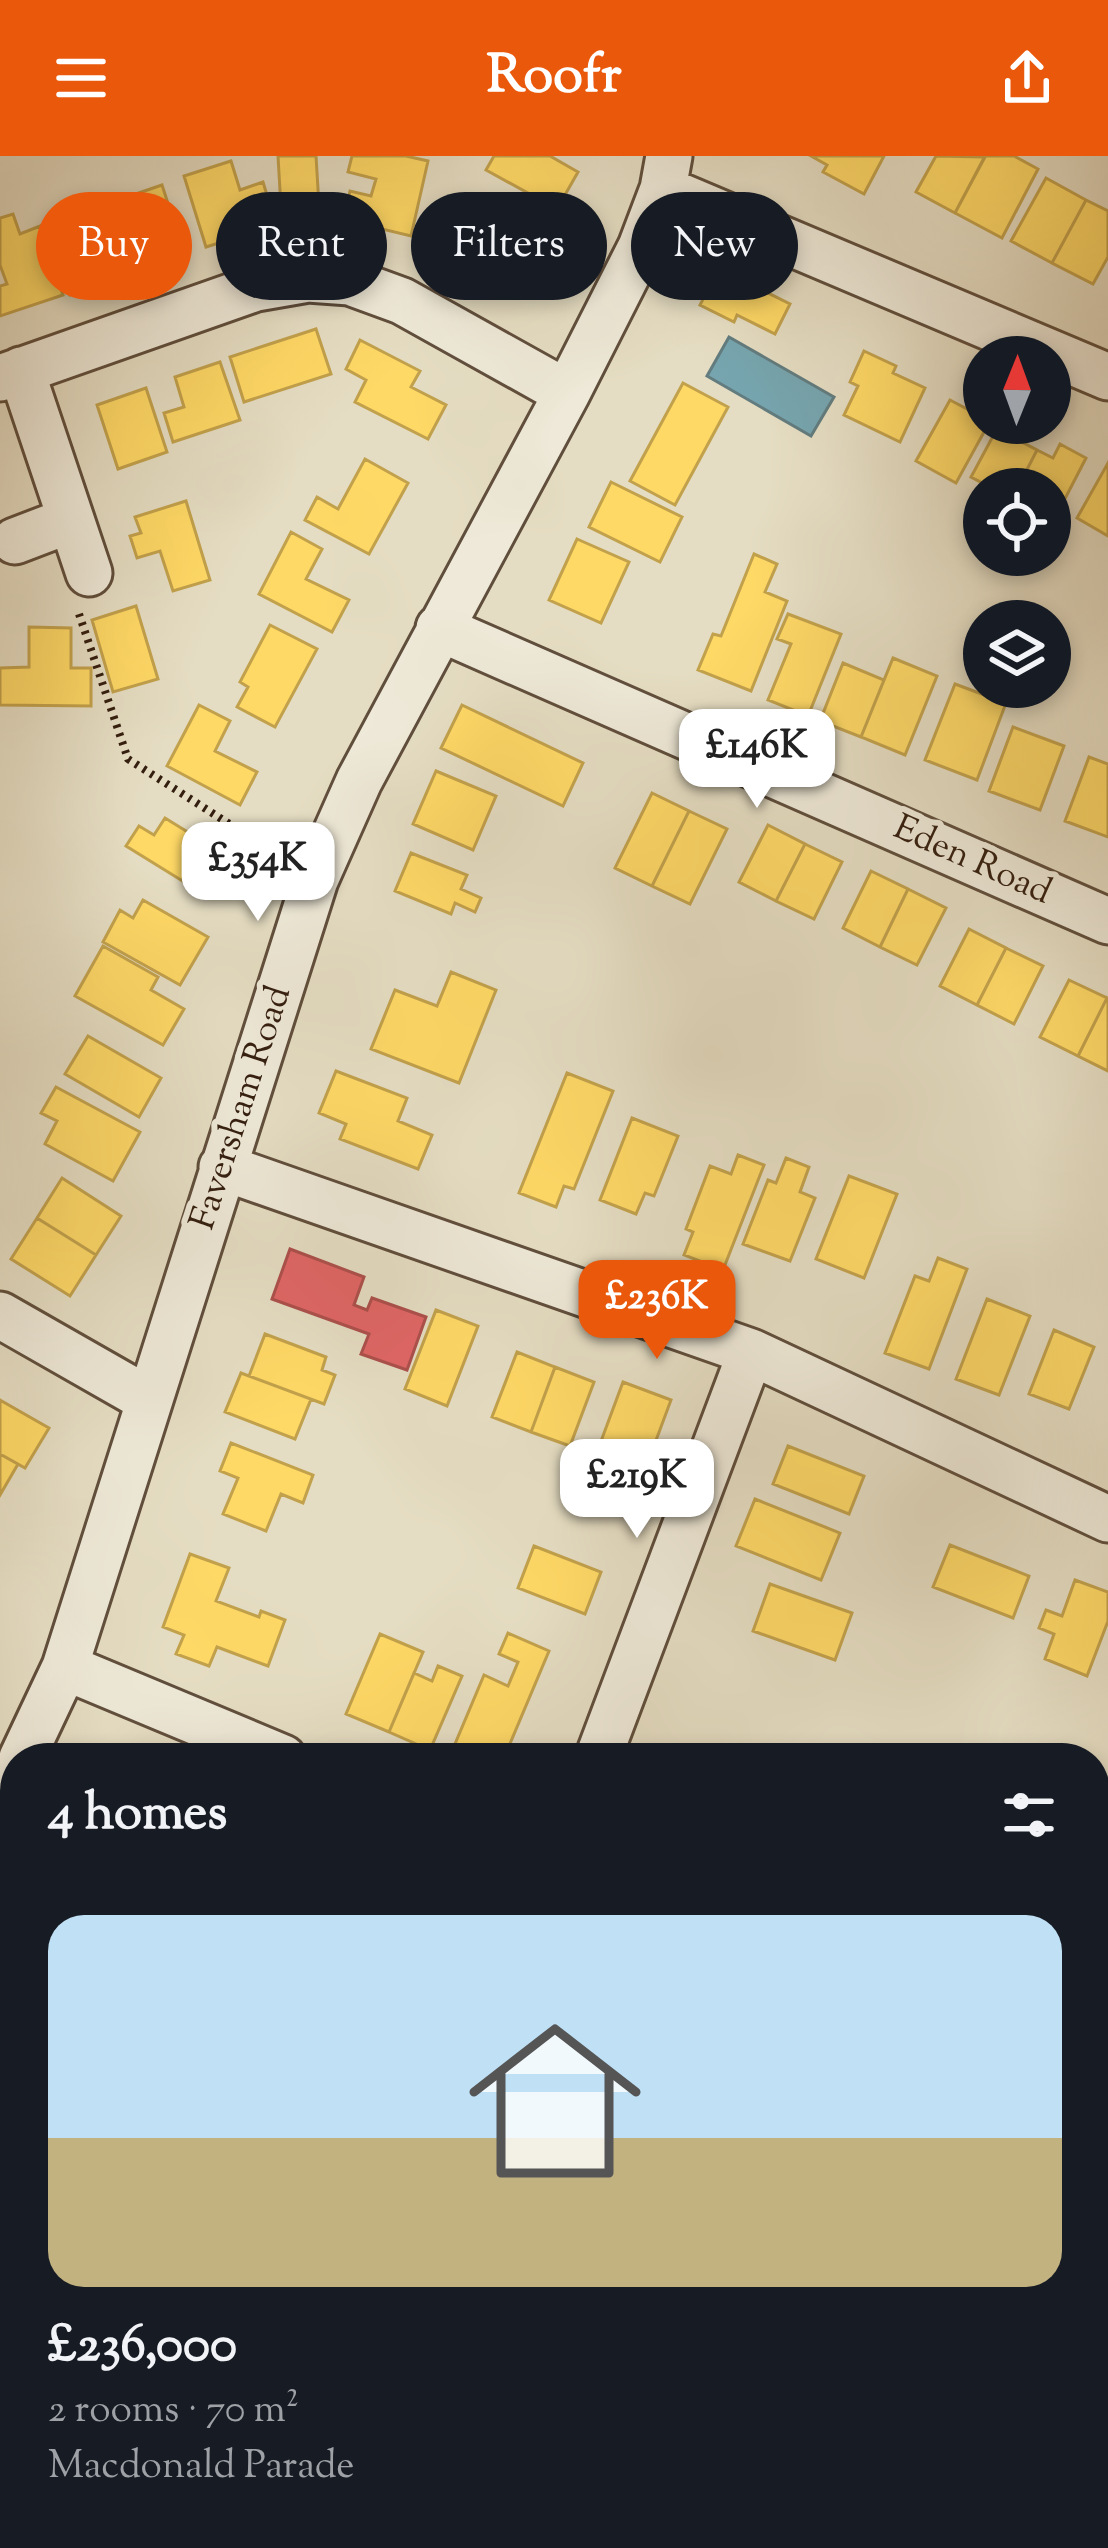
<!DOCTYPE html>
<meta charset="utf-8">
<style>
body{margin:0;font-family:"Sorts Mill Goudy",serif;background:#242831;color:#f1f3f6;height:100vh;display:flex;flex-direction:column;font-size:45px;white-space:nowrap}
*{box-sizing:border-box;margin:0}
p{font-size:39px;color:#9ea1a6}
.icon{flex:none;width:66px;height:66px;fill:none;stroke:currentColor;stroke-width:2;stroke-linecap:round;stroke-linejoin:round}
.map{position:relative;flex:1;overflow:hidden}
.panel{position:absolute;left:0px;top:1587px;width:1110px;height:807px;display:flex;flex-direction:column;background:#171b24;border-radius:48px 48px 0 0;box-shadow:0 6px 18px #0003}
.panel>*{flex:none}
.hud{position:absolute;left:36px;top:36px;width:1038px;height:108px;display:flex;gap:24px}
.needle{width:78px;rotate:1deg}
.fabs{position:absolute;left:963px;top:180px;display:grid;gap:24px}
.fabs a{display:grid;place-items:center;width:108px;height:108px;border-radius:50%;background:#171b24;box-shadow:0 6px 18px #0003;font-size:60px}
.price{position:absolute;translate:-50% -102px;padding:0 27px;border-radius:24px;background:#fff;color:#222;font-size:39px;line-height:78px;filter:drop-shadow(0 3px 6px #0008)}
.price::after{content:'';position:absolute;left:50%;top:72px;width:36px;height:27px;margin-left:-18px;background:inherit;clip-path:polygon(0 0,100% 0,50% 100%)}
.price.on{background:#ea580c;color:#fff}
ul{padding:0;list-style:none}
li{display:grid;align-content:center;gap:24px;height:636px;padding:0 48px}
li+li{border-top:3px solid #363941}
li span{display:grid;place-items:center;height:372px;border-radius:36px;color:#555}
li>.icon{margin-inline-start:auto}
span .icon{width:216px;height:216px;fill:#fffc;stroke-width:1}
li b{font-size:51px}
h2{display:flex;justify-content:space-between;align-items:center;height:144px;padding:0 48px;font-size:51px}
.chip{padding:0 42px;border-radius:54px;background:#171b24;box-shadow:0 6px 18px #0003;font-size:42px;line-height:108px}
.chip.on{background:#ea580c;color:#fff}
header{display:flex;justify-content:space-between;align-items:center;height:156px;padding:0 48px;background:#ea580c;color:#fff;font-size:54px;font-weight:800}
.map>svg:first-child{display:block}
.homes{fill:#ffd966;stroke:#c2a14c;stroke-width:3}
.shops{fill:#e06666;stroke:#ac504c;stroke-width:3}
.public{fill:#76a5af;stroke:#627c7f;stroke-width:3}
.lines{fill:none;stroke-linecap:round;stroke-linejoin:round}
.minor-casing{stroke:#604e3c;stroke-width:51}
.path{stroke:#341e0f;stroke-width:8;stroke-dasharray:3 6;stroke-linecap:butt}
.minor{stroke:#eee9d8;stroke-width:45}
.labels{text-anchor:middle;dominant-baseline:central;stroke-width:12;stroke-linejoin:round;paint-order:stroke}
.street-label{font-size:36px;fill:#341e0f;stroke:#eee9d8}
</style>
<header><svg class="icon" aria-label="menu" viewBox="0 0 24 24"><path d="M4 6h16M4 12h16M4 18h16"/></svg>Roofr<svg class="icon" aria-label="share" viewBox="0 0 24 24"><path d="M12 15V3M7 8l5-5 5 5M5 13v7h14v-7"/></svg></header>
<div class="map">
<svg width="1108" height="2392" viewBox="0 0 1108 2392">
<rect width="100%" height="100%" fill="#e5ddc3"/>
<filter id="stains"><feTurbulence type="fractalNoise" baseFrequency=".00167" numOctaves="4"/><feColorMatrix values="0 0 0 0 .2 0 0 0 0 .09 0 0 0 0 .02 0 0 0 .5 -.17"/></filter>
<radialGradient id="worn" r=".72"><stop offset=".6" stop-color="#630" stop-opacity="0"/><stop offset="1" stop-color="#630" stop-opacity=".3"/></radialGradient>
<!-- homes -->
<path class="homes" d="M278,0H316L320,66L282,69Z
M352,0H406L428,5L411,80L344,64L350,35L371,40L376,23L348,16Z
M494,0H550L578,16L557,53L486,14Z
M811,0H884L864,38L823,16L827,9Z
M936,0L985,1L955,57L916,36Z
M1014,0L1038,13L1002,82L955,57L985,0Z
M231,5L240,34L263,26L276,69L206,91L184,20Z
M1046,22L1086,44L1052,107L1011,85Z
M162,29L185,100L140,114L118,44Z
M1086,44L1108,55V101L1093,128L1052,107Z
M465,48L516,75L526,54L550,67L518,126L482,107L474,121L436,101Z
M92,54L115,125L70,139L47,69Z
M13,58L20,78L40,70L63,139L0,160V130L7,128L0,109V62Z
M722,106L755,123L752,129L790,148L775,178L737,159L734,166L700,149Z
M316,173L331,218L244,246L230,201Z
M360,184L420,215L411,231L446,249L428,283L355,246L366,224L346,213Z
M864,195L896,210L893,217L925,232L900,286L844,259L858,230L850,226Z
M220,206L240,264L173,286L164,257L184,251L175,221Z
M683,227L728,251L675,349L630,325Z
M146,232L167,296L118,313L97,249Z
M950,244L984,262V267H989L956,327L916,305Z
M1000,267H1020L1027,270L1020,285L1037,294L1017,333H994L971,321Z
M1060,288L1086,302L1054,364L1050,363V333H1017L1037,294L1053,302Z
M365,303L408,327L369,398L305,364L317,341L338,353Z
M1108,307V380L1077,362Z
M611,326L682,361L660,406L589,371Z
M186,345L210,424L173,435L160,395L137,402L130,380L141,377L135,361Z
M291,376L322,393L306,423L349,444L332,476L259,438Z
M577,383L629,406L601,467L549,444Z
M754,398L777,408L765,436L787,445L751,535L698,514L713,478L721,480Z
M136,450L158,523L113,536L92,464Z
M788,458L841,478L808,560L768,544L791,488L777,483Z
M270,469L317,493L275,571L237,551L248,531L240,526Z
M29,471L71,472V512H91V550L0,549V512L29,511Z
M893,502L937,520L905,599L861,581Z
M843,507L884,524L861,581L820,565Z
M955,528L1006,547L977,624L925,604Z
M199,549L230,565L215,595L257,616L240,649L167,610Z
M462,549L583,607L563,650L441,592Z
M1013,571L1064,590L1040,654L989,635Z
M1089,601L1108,608V681L1065,665Z
M436,615L496,640L473,694L413,668Z
M652,637L689,655L652,730L615,712Z
M689,655L727,673L690,748L652,730Z
M165,662L233,704L210,742L126,690L139,670L154,679Z
M768,669L805,688L776,745L739,726Z
M805,688L842,706L814,763L776,745Z
M411,697L467,719L461,733L481,742L475,756L455,747L451,758L395,735Z
M871,715L908,733L880,791L843,772Z
M908,733L946,752L917,809L880,791Z
M143,744L208,781L180,829L103,786L120,754L133,762Z
M969,773L1006,792L977,849L940,830Z
M103,790L158,821L151,834L184,853L163,889L75,840Z
M1006,792L1043,810L1014,868L977,849Z
M451,816L496,834L459,927L371,893L395,834L437,850Z
M1069,824L1107,842L1078,900L1040,881Z
M1107,842L1108,843V915L1078,900Z
M88,880L161,922L139,961L65,918Z
M336,915L407,942L398,965L432,979L418,1013L340,983L346,968L319,957Z
M567,917L613,935L574,1033L564,1030L556,1051L519,1037Z
M56,931L140,976L113,1025L45,988L57,965L41,957Z
M632,962L678,980L654,1040L645,1037L636,1058L600,1044Z
M738,999L764,1009L723,1114L684,1099L693,1076L686,1073L710,1010L731,1018Z
M786,1002L809,1011L800,1036L815,1042L790,1105L743,1088L768,1024L776,1027Z
M849,1020L897,1038L864,1122L816,1103Z
M62,1022L121,1060L96,1099L37,1062Z
M37,1062L96,1099L70,1140L11,1103Z
M938,1102L967,1113L929,1213L885,1197L915,1120L929,1125Z
M987,1143L1030,1160L999,1239L956,1223Z
M436,1154L478,1170L447,1250L405,1233Z
M1054,1174L1094,1191L1069,1253L1029,1238Z
M265,1178L326,1201L322,1214L335,1219L324,1248L249,1220Z
M517,1196L555,1211L531,1276L492,1261Z
M555,1211L594,1226L570,1290L531,1276Z
M241,1217L311,1243L295,1283L225,1256Z
M623,1226L671,1244L642,1322L594,1304Z
M0,1244L49,1272L25,1312L0,1298Z
M231,1287L313,1319L303,1347L281,1338L266,1375L223,1358L238,1322L220,1315Z
M788,1290L864,1320L849,1358L773,1328Z
M0,1298L18,1308L0,1339Z
M755,1343L840,1377L821,1424L736,1390Z
M950,1389L1029,1420L1013,1462L933,1431Z
M534,1390L601,1416L585,1458L518,1432Z
M190,1398L229,1412L216,1445L259,1461L261,1455L285,1464L268,1510L217,1491L209,1510L176,1498L184,1479L163,1471Z
M1075,1424L1108,1436V1465L1087,1520L1045,1503L1054,1478L1039,1472L1046,1454L1062,1460Z
M770,1428L852,1457L835,1504L753,1475Z
M508,1477L549,1495L504,1602H489L455,1588L484,1519L508,1530L518,1506L499,1498Z
M380,1478L423,1496L389,1576L346,1558Z
M438,1510L462,1520L430,1594L389,1576L414,1517L432,1525Z
M1095,1738L1108,1743V1818L1097,1847L1095,1846Z
M0,1869L15,1875V1897L9,1912L0,1908Z
M1097,2006L1108,2010V2092L1095,2087V2012Z
M0,2013L15,2018V2055L0,2050Z
M0,2063L15,2069V2096L0,2132Z
M1095,2113L1108,2117V2128L1103,2142L1108,2144V2199L1095,2195Z
M1095,2279L1108,2284V2294L1101,2311L1095,2309Z
M415,2379H497L492,2392H415L411,2390Z
M684,2379H719L751,2392H679Z
M719,2379H773L768,2392H751Z
M977,2379H1047L1045,2381L1067,2391L1008,2392Z"/>
<!-- shops -->
<path class="shops" d="M290,1093L364,1121L354,1149L367,1154L372,1142L426,1161L407,1214L361,1198L369,1178L272,1143Z"/>
<!-- public -->
<path class="public" d="M729,181L834,241L811,280L707,220Z"/>
<g class="lines">
<defs>
<path id="minor" d="M663,33L1108,221
M21,214L89,417
M0,222L256,132L308,123L350,126L402,145L567,237
M15,385L70,364
M439,472L1108,765
M222,1011L751,1196L1108,1363
M0,1159L149,1244
M65,1511L283,1602
M22,1602L65,1511L315,724L359,625L567,237L641,91L663,33L669,0
M598,1602L751,1196
M0,1648L15,1616
M1095,1926L1108,1931
M881,2392L886,2379"/>
</defs>
<!-- minor casing -->
<use href="#minor" class="minor-casing"/>
<!-- path -->
<path class="path" d="M79,458L128,603L284,703"/>
<!-- minor -->
<use href="#minor" class="minor"/>
</g>
<g class="labels">
<!-- street labels -->
<g class="street-label">
<text transform="translate(972 705) rotate(24)">Eden Road</text>
<text transform="translate(242 952) rotate(-72)">Faversham Road</text>
</g>
</g>
<rect width="100%" height="100%" filter="url(#stains)"/>
<rect width="100%" height="100%" fill="url(#worn)"/>
</svg>
<div class="fabs">
<a><svg class="needle" viewBox="-14 -14 28 28"><path d="M0-13l5 13h-10z" fill="#e53935"/><path d="M0 13l5-13h-10z" fill="#9ea1a6"/></svg></a>
<a><svg class="icon" aria-label="locate" viewBox="0 0 24 24"><circle cx="12" cy="12" r="6"/><path d="M12 2v4M12 18v4M2 12h4M18 12h4"/></svg></a>
<a><svg class="icon" aria-label="layers" viewBox="0 0 24 24"><path d="M12 4l9 5-9 5-9-5zM3 14l9 5 9-5"/></svg></a>
</div>
<b class="price" style="left:757px;top:655px">£146K</b>
<b class="price" style="left:258px;top:768px">£354K</b>
<b class="price on" style="left:657px;top:1206px">£236K</b>
<b class="price" style="left:637px;top:1385px">£219K</b>
<div class="hud">
<a class="chip on">Buy</a>
<a class="chip">Rent</a>
<a class="chip">Filters</a>
<a class="chip">New</a>
</div>
<section class="panel">
<h2>4 homes<svg class="icon" aria-label="filters" viewBox="0 0 24 24"><path d="M4 7h16M4 17h16"/><circle cx="9" cy="7" r="2"/><circle cx="15" cy="17" r="2"/></svg></h2>
<ul>
<li><span style="background:linear-gradient(#bfe0f5 60%,#c2b280 0)"><svg class="icon" aria-label="home" viewBox="0 0 24 24"><path d="M3 11l9-7 9 7M6 9v11h12V9"/></svg></span><div><b>£236,000</b><p>2 rooms · 70 m²</p><p>Macdonald Parade</p></div></li>
</ul>
</section>
</div>
